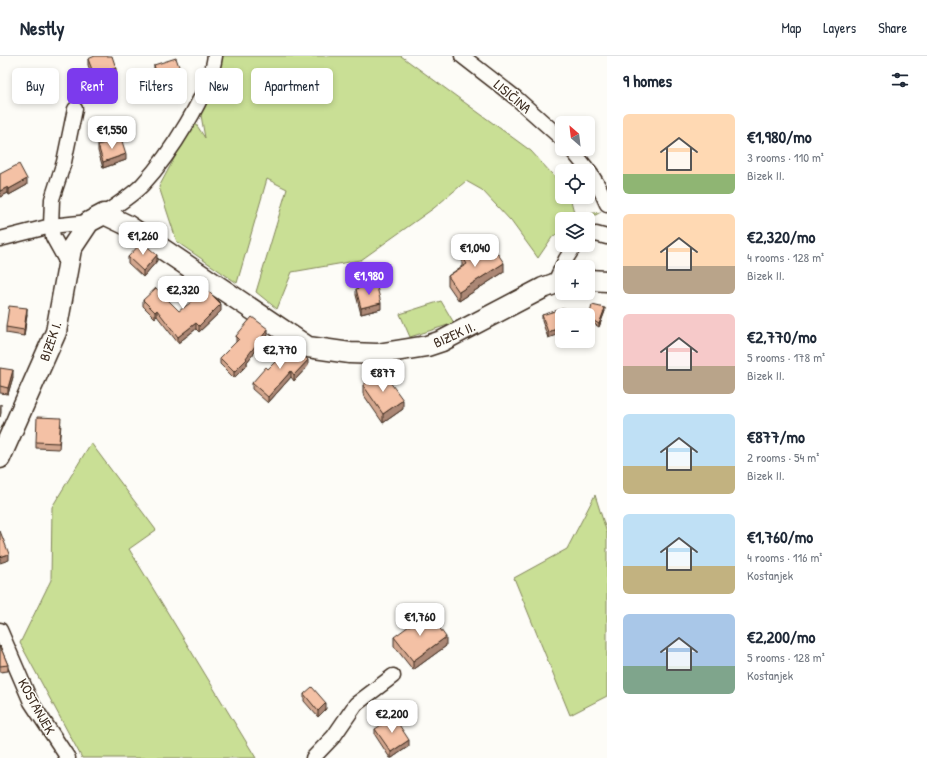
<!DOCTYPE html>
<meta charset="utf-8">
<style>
body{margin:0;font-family:"Patrick Hand",sans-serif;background:#f2f2f3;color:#1f2937;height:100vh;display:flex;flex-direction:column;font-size:15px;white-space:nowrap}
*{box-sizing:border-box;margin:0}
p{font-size:13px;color:#747a83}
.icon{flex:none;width:22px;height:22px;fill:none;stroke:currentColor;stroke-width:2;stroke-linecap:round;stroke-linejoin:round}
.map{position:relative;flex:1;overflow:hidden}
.sheet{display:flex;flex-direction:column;background:#fff;width:320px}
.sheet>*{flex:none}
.top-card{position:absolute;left:12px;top:12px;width:380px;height:36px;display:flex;gap:8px}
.needle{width:26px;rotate:332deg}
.tools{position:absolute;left:555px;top:60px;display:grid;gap:8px}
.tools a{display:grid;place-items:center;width:40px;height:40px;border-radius:6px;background:#fff;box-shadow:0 2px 6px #0003;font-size:20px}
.price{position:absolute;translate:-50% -34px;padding:0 9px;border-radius:8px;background:#fff;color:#222;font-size:13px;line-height:26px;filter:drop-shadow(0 1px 2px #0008)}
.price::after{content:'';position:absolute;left:50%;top:24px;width:12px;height:9px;margin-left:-6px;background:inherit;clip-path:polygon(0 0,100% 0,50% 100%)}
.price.current{background:#7c3aed;color:#fff}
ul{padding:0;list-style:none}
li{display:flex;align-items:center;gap:12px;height:100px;padding:0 16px}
li span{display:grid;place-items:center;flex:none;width:112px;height:80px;border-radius:6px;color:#555}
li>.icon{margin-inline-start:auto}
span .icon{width:48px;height:48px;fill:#fffc;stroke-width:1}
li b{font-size:17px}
h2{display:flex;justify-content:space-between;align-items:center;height:48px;padding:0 16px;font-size:17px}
.pill{padding:0 14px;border-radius:6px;background:#fff;box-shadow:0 2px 6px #0003;font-size:14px;line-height:36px}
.pill.current{background:#7c3aed;color:#fff}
header{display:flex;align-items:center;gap:24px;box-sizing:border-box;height:56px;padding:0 20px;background:#fff;border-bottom:1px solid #e0e1e3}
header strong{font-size:19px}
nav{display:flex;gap:22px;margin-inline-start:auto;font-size:14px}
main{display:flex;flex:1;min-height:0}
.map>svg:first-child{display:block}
.green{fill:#c9df95;stroke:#82845a}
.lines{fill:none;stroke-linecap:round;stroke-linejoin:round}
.street-casing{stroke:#3b2a1e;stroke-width:17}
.secondary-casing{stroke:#3b2a1e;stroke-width:23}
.street{stroke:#fdfcf7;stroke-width:14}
.secondary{stroke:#fdfcf7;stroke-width:20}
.wall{fill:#d2a68e;stroke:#3b2a1e}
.shaded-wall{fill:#ab8774;stroke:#3b2a1e}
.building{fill:#f4c1a5;stroke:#3b2a1e}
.labels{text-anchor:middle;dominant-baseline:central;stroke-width:3;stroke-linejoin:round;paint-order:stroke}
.street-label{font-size:14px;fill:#3b2a1e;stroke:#fdfcf7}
</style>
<header>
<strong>Nestly</strong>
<nav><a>Map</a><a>Layers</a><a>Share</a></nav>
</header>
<main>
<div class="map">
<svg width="607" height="702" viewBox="0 0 607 702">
<rect width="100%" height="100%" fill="#fdfcf7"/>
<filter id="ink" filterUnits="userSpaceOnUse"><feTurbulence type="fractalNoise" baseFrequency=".025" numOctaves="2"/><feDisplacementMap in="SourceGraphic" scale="8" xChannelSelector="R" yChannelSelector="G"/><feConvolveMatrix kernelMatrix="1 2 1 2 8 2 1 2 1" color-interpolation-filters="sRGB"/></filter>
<g filter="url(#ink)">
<!-- green -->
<path class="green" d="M213,0H401L531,95L562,129V141H570L575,160L601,156L588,163H562V176L553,180L538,202L511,165L482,134L466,125L434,152L361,204L292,216L277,253L256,236L287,133L267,123L237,227L177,186L159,131L194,65L205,82L198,42Z
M441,245L454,267L410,281L400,258Z
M91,387L156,474L129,493L256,702H82L20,587L51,524L52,451Z
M595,439L607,477V640L570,659L514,522L567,493Z"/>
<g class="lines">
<defs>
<path id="street" d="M462,0L516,42L562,83
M571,93C587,112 597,124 607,148
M104,158C116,149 133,139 143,128C169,100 210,37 215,0
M588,181L596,178L607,181
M0,183L51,170L89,166
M68,208L53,181L51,170L52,143L64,106L75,53
M554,228L566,203L575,189
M0,574L31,646L68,702
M313,702L334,680L356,648L393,620"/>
<path id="secondary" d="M588,224L607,225
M0,402L56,276L71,193L89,166L104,158L127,169L308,291L350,297L377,298L427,290L442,285L543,232L554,228L562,227"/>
</defs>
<!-- street casing -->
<use href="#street" class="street-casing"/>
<!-- secondary casing -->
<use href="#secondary" class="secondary-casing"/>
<!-- street -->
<use href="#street" class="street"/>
<!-- secondary -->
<use href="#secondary" class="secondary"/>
</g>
<!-- wall -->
<path class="wall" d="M88,3L116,18L94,26L88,9Z
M154,9L182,25L159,32L154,15Z
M98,89L126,104L103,112L98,95Z
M0,118L27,129L9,139L8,137L0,141Z
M462,200L476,202L504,216L459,245L448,229V220L462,210Z
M128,201L157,205L143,221L128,207Z
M356,233L381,253L361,258L356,239Z
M143,244L179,255H221L199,276L196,273L178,287L157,260L155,262L143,250Z
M605,255L599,271L589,265V262Z
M27,258L24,280L6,277V271Z
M542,259H567L548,282L542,265Z
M268,279L247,306V309L234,322L220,308V302L236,286V280Z
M308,310L294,325L291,321L268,347L252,333V327L268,313Z
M0,312L13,321L8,338L0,337Z
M363,329L403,353L383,367L363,338Z
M61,368L59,393L36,392V386Z
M394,581L446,590L413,614L394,590Z
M0,590L8,609V615L0,616Z
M304,638L326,653L318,661L304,645Z
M375,673L409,690L392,702H390L375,679Z"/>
<!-- shaded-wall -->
<path class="shaded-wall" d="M116,12V18L94,26V19Z
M182,19V25L159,32V26Z
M126,98V104L103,112V106Z
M27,123V129L9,139V133Z
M8,131V137L0,141V135Z
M157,199V205L143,221V215Z
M504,207V216L459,245V236Z
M381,247V253L361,258V252Z
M221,248V255L199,276V270Z
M27,252V258L24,280V274Z
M605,252V255L599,271V268Z
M157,254V260L155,262V256Z
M196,267V273L178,287V281Z
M562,271V277L548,282V276Z
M268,273V279L247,306V309L234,322V316Z
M308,304V310L294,325V319Z
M13,314V321L8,338V332Z
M291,315V321L268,347V341Z
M403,344V353L383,367V358Z
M1,348V357L0,361V352Z
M9,498V504L0,507V501Z
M446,581V590L413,614V605Z
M326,647V653L318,661V655Z
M409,684V690L392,702H391V696Z"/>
<!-- building -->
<path class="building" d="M95,0H112L116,12L94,19L88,3Z
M176,2L182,19L159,26L154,9Z
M121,82L126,98L103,106L98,89Z
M19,108L27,123L9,133L8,131L0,135V118Z
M142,186L157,199L143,215L128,201Z
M493,191L504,207L459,236L448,220L467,208L462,200L471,194L476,202Z
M376,227L381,247L361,252L356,233Z
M156,232L179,255L190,247L205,232L221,248L199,270L196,267L178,281L157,254L155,256L143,244Z
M592,249L605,252L599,268L589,262Z
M9,250L27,252L24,274L6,271Z
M565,252L567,259H562V271L548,276L542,259Z
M252,261L268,273L246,302L247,303L234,316L220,302L239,283L236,280Z
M293,288L308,304L294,319L291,315L268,341L252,327L266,311L268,313Z
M0,312L13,314L8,332L0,330Z
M382,315L403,344L383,358L363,329Z
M37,361L61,362L59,387L36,386Z
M0,475L9,498L0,501Z
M428,556L446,581L413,605L394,581Z
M0,590L8,609L0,610Z
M312,631L326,647L318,655L304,638Z
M394,661L409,684L391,696L375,673Z"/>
</g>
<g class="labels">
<!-- street labels -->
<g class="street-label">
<text transform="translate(513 40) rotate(40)">LISIČINA</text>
<text transform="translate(454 278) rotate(-24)">BIZEK II.</text>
<text transform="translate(50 285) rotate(-71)">BIZEK I.</text>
<text transform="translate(37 650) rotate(61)">KOSTANJEK</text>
</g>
</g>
</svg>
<div class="tools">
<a><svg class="needle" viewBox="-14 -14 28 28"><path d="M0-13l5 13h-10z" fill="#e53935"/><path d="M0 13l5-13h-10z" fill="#747a83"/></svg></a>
<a><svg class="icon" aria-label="locate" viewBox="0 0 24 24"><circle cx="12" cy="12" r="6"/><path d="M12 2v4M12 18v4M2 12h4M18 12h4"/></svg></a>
<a><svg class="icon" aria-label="layers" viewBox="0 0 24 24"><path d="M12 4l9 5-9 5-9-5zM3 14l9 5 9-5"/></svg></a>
<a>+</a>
<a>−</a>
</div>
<b class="price" style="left:112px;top:94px">€1,550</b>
<b class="price" style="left:143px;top:200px">€1,260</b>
<b class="price" style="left:475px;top:212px">€1,040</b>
<b class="price current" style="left:369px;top:240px">€1,980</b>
<b class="price" style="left:183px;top:254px">€2,320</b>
<b class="price" style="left:280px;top:314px">€2,770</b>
<b class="price" style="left:383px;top:337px">€877</b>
<b class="price" style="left:420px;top:581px">€1,760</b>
<b class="price" style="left:392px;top:678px">€2,200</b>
<div class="top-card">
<a class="pill">Buy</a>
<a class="pill current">Rent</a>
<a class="pill">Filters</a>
<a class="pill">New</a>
<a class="pill">Apartment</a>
</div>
</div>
<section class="sheet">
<h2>9 homes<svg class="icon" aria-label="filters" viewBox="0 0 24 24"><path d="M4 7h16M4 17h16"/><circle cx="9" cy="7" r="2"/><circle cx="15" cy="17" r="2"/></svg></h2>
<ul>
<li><span style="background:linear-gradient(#ffd9b3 75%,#8fb573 0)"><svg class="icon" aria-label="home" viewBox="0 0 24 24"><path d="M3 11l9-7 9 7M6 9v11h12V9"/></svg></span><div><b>€1,980/mo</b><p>3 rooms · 110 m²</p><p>Bizek II.</p></div></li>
<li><span style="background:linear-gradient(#ffd9b3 65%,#b9a48a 0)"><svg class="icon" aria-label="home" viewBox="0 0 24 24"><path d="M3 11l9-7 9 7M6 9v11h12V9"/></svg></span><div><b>€2,320/mo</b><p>4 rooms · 128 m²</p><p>Bizek II.</p></div></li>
<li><span style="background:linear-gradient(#f6c9c9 65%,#b9a48a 0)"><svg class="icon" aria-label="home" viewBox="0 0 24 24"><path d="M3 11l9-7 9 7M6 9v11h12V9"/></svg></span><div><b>€2,770/mo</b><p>5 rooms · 178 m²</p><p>Bizek II.</p></div></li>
<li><span style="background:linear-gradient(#bfe0f5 65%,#c2b280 0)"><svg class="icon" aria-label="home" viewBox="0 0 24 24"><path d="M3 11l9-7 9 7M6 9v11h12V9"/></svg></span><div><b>€877/mo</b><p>2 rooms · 54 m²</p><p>Bizek II.</p></div></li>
<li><span style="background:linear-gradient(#bfe0f5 65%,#c2b280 0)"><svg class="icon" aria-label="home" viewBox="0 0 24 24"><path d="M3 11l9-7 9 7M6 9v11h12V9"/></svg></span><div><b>€1,760/mo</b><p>4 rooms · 116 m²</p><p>Kostanjek</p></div></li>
<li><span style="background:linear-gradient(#a9c7e8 65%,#7fa58c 0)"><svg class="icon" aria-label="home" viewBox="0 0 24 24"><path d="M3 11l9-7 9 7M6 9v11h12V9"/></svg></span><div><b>€2,200/mo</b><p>5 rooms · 128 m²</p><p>Kostanjek</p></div></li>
</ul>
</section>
</main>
